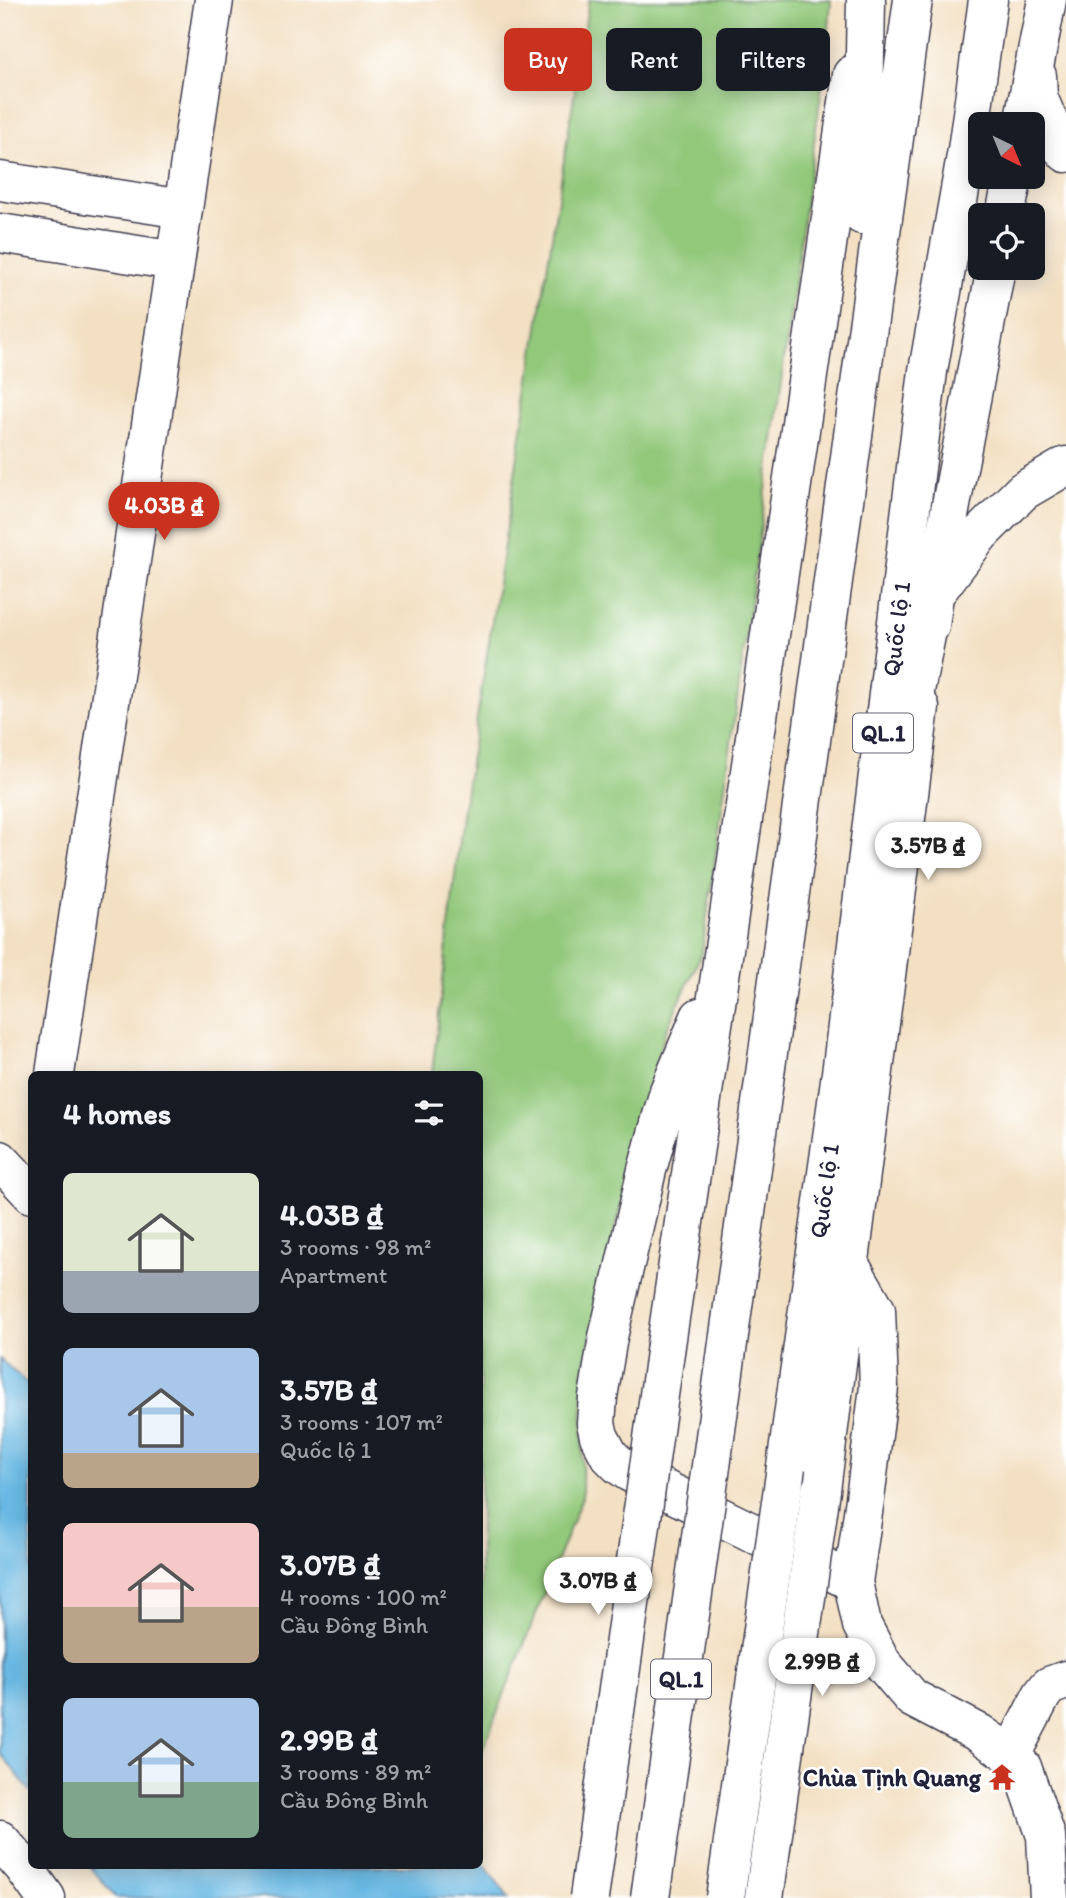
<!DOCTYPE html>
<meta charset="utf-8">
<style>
body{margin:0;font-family:Itim,sans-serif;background:#20242c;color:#f1f3f6;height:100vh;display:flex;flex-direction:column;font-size:26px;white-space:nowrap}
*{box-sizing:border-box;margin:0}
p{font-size:23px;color:#9ea1a6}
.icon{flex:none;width:38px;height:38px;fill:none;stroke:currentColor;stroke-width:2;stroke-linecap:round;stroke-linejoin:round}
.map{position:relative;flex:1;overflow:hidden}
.side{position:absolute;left:28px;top:1071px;width:455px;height:798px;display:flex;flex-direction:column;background:#171b24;border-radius:10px;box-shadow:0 4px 18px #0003}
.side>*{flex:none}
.hud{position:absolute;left:504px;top:28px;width:457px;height:63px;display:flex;gap:14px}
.needle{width:46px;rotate:137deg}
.controls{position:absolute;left:968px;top:112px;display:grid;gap:14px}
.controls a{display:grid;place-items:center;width:77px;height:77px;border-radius:10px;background:#171b24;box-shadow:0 4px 18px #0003;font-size:35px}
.price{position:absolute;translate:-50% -60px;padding:0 16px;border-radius:24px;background:#fff;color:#222;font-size:23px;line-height:46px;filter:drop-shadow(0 2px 4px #0008)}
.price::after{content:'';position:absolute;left:50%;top:42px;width:21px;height:16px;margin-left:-10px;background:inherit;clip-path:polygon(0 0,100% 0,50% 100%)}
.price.active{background:#c8321e;color:#fff}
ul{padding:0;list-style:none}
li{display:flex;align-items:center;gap:21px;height:175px;padding:0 35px}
li span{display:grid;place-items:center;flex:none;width:196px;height:140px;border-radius:10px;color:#555}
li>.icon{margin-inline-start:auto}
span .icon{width:84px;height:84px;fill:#fffc;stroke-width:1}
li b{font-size:30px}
h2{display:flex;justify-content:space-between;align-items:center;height:84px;padding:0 35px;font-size:30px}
.tag{padding:0 24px;border-radius:10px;background:#171b24;box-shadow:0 4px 18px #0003;font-size:24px;line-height:63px}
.tag.active{background:#c8321e;color:#fff}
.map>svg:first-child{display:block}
.green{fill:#92c87a;stroke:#5a755a;stroke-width:2}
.water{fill:#68b8e3;stroke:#456d8f;stroke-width:2}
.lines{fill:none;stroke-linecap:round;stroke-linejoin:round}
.minor-casing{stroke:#413e4f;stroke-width:41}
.highway-casing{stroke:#413e4f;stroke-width:41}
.minor{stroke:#fff;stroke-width:38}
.highway{stroke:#fff;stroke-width:38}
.minor-bridge-casing{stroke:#413e4f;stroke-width:41;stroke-linecap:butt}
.highway-bridge-casing{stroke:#413e4f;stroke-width:41;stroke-linecap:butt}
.minor-bridge{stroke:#fff;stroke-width:38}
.highway-bridge{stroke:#fff;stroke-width:38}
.labels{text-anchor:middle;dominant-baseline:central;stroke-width:5;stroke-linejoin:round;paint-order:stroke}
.shield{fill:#fff;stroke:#646476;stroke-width:2}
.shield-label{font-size:23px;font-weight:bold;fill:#22223b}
.street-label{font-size:24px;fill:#22223b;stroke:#fff}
.poi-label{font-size:24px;font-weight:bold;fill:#22223b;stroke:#fff;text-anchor:end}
</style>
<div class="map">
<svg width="1066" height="1898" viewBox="0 0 1066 1898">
<rect width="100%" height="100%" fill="#fff"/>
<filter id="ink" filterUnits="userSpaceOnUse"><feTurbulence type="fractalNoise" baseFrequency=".0143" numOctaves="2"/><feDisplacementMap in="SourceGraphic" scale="14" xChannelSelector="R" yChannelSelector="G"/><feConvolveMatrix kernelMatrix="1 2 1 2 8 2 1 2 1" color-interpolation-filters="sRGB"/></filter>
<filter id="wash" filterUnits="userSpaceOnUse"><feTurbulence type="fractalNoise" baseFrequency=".00686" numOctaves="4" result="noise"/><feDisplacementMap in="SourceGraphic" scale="28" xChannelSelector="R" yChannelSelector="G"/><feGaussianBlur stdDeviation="1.57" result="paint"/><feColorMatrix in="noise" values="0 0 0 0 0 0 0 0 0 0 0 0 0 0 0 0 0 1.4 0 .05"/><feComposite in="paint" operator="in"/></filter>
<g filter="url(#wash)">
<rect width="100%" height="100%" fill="#f3e0c3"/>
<!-- green -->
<path class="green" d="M589,0H831L828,42L702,953L665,1032L632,1156L583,1372L582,1497L480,1756V1074H432L462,815Z"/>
<!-- water -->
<path class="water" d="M0,1359L31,1387V1792L0,1753Z
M480,1859L509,1898H116L90,1866H480Z"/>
</g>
<g filter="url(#ink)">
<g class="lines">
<defs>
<path id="minor" d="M1037,76L1038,97L1058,144L1066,153
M1023,124L1047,0
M0,181L183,209
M1005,215L1013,177
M0,233L175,261
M940,587L980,534L1023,491L1066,466
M930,626L934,595L996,268
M700,1017L669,1091L647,1170L608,1337L598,1397L596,1423L599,1436L609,1455L619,1465L629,1472L853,1582
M55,1074L214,0
M0,1160L32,1194
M850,1265L876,1310L879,1387L865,1499L853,1582L862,1625L882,1663L912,1698L979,1733L1011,1755L1022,1767L1046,1836L1049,1898
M666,1345L852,75
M821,1490L920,707
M1011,1755L1042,1695L1049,1686L1066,1680
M0,1840L23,1866L46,1898"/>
<path id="highway" d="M862,215L866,0
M905,741L934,595
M712,1459L913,0
M786,1467L842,1066L928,371L967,150L988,0"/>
</defs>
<!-- minor casing -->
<use href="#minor" class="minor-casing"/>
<!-- highway casing -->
<use href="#highway" class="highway-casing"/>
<!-- minor -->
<use href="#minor" class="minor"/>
<!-- highway -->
<use href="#highway" class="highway"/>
<defs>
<path id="minor-bridge" d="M589,1898L666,1345
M764,1898L821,1490"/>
<path id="highway-bridge" d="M650,1898L712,1459
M725,1898L786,1467"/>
</defs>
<!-- minor-bridge casing -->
<use href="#minor-bridge" class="minor-bridge-casing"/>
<!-- highway-bridge casing -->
<use href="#highway-bridge" class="highway-bridge-casing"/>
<!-- minor-bridge -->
<use href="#minor-bridge" class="minor-bridge"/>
<!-- highway-bridge -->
<use href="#highway-bridge" class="highway-bridge"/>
</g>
</g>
<!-- icons -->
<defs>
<symbol id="temple-bare" viewBox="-9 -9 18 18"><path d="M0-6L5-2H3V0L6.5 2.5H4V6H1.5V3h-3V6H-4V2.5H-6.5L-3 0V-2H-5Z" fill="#c8321e" stroke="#fff" stroke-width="2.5" paint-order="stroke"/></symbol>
</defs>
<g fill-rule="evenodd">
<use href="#temple-bare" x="983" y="1758" width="38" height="38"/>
</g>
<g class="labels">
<!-- shield labels -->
<g class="shield">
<rect x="853" y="713.5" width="60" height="39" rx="5"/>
<rect x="651" y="1659.5" width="60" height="39" rx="5"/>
</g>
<g class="shield-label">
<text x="883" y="733">QL.1</text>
<text x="681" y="1679">QL.1</text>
</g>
<!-- street labels -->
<g class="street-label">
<text transform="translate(896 629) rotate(-83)">Quốc lộ 1</text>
<text transform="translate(824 1191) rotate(-82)">Quốc lộ 1</text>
</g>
<!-- poi labels -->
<g class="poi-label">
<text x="981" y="1777">Chùa Tịnh Quang</text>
</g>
</g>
</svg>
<div class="controls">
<a><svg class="needle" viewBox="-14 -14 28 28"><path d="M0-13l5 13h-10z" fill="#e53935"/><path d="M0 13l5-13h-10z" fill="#9ea1a6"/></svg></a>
<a><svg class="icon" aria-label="locate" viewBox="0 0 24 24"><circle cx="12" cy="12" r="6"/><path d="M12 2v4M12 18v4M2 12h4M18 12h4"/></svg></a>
</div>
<b class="price active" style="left:164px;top:542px">4.03B ₫</b>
<b class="price" style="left:928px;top:882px">3.57B ₫</b>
<b class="price" style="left:598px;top:1617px">3.07B ₫</b>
<b class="price" style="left:822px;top:1698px">2.99B ₫</b>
<div class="hud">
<a class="tag active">Buy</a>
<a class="tag">Rent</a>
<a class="tag">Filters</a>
</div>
<section class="side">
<h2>4 homes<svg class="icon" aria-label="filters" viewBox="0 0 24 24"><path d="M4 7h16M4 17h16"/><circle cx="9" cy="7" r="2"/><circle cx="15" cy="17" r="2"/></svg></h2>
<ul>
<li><span style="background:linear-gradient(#dfe7d0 70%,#9aa5b1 0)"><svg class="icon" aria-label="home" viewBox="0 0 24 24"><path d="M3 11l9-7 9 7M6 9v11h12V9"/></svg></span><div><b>4.03B ₫</b><p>3 rooms · 98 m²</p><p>Apartment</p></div></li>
<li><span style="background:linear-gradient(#a9c7e8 75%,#b9a48a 0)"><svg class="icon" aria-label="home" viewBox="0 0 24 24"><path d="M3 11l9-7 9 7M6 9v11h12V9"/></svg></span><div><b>3.57B ₫</b><p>3 rooms · 107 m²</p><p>Quốc lộ 1</p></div></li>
<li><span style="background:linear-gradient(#f6c9c9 60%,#b9a48a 0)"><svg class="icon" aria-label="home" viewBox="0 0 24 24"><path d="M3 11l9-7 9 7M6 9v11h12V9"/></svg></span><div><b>3.07B ₫</b><p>4 rooms · 100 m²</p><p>Cầu Đông Bình</p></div></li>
<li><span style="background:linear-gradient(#a9c7e8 60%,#7fa58c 0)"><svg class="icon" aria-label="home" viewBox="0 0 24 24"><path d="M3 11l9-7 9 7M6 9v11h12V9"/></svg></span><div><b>2.99B ₫</b><p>3 rooms · 89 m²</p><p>Cầu Đông Bình</p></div></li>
</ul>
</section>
</div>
